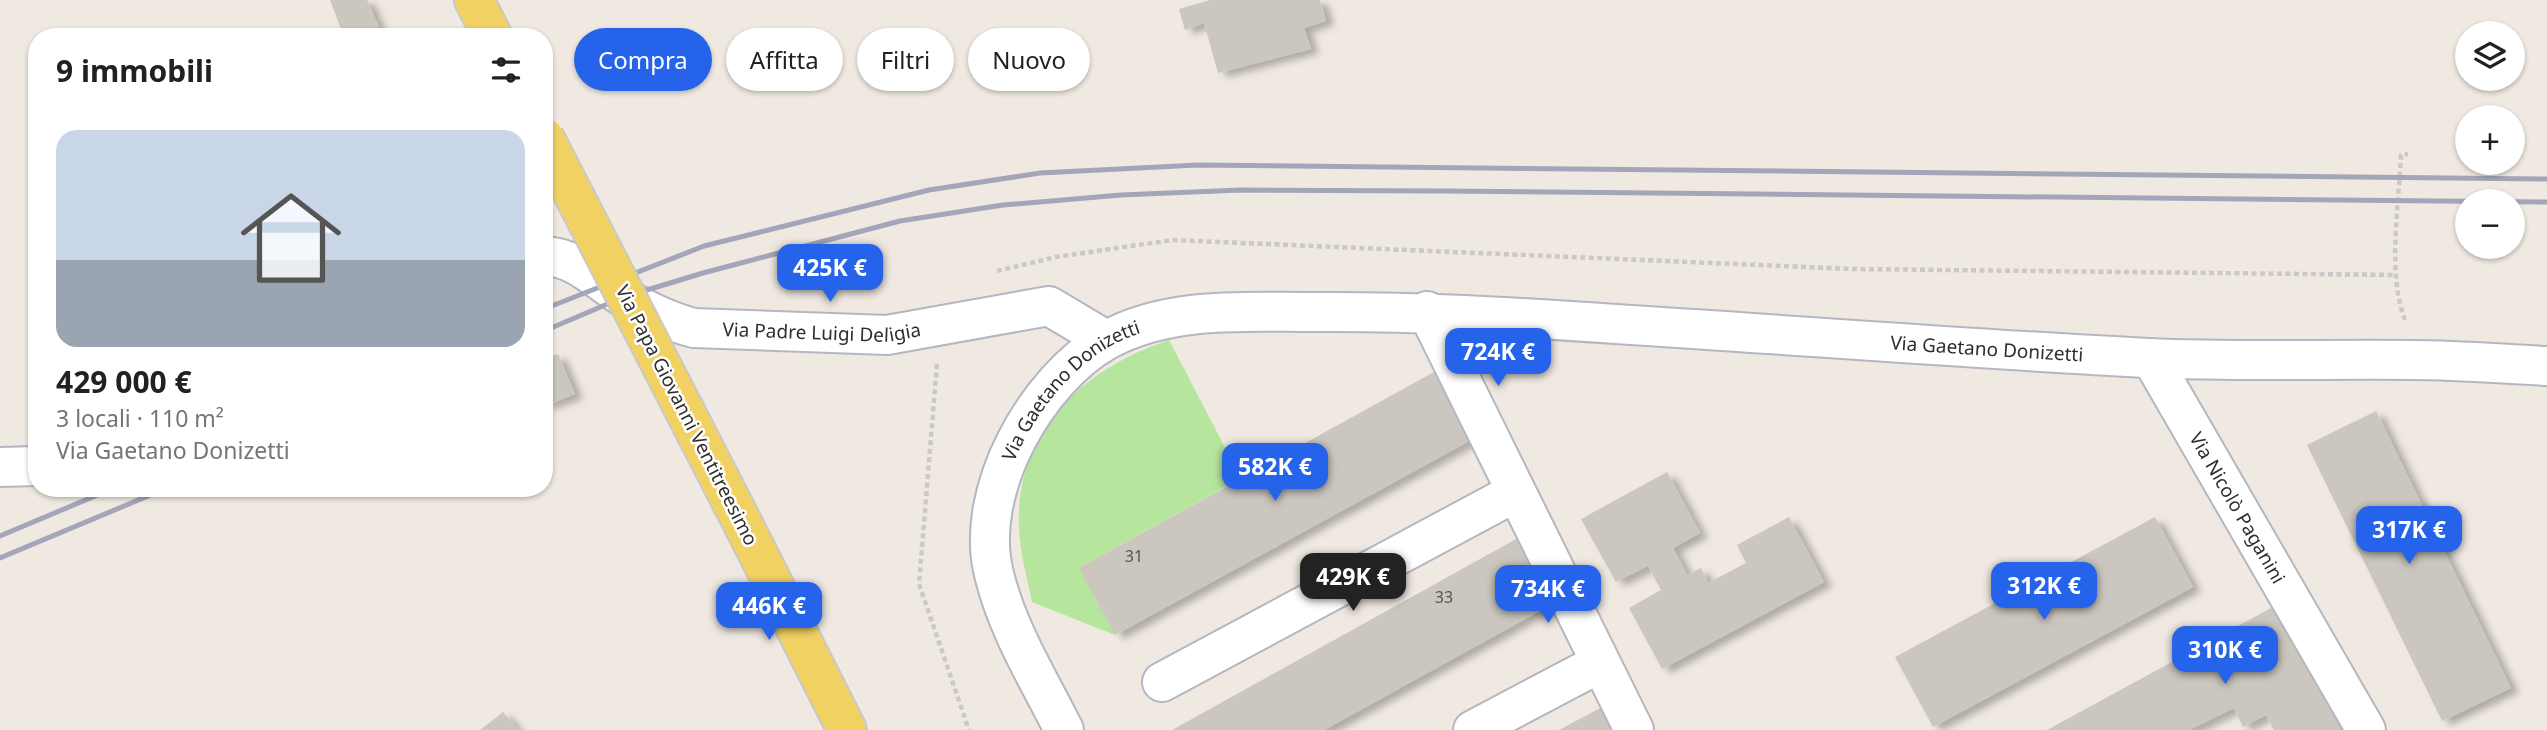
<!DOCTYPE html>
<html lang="it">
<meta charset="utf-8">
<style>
body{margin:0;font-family:"Noto Sans",sans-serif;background:#f6f6f6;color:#202124;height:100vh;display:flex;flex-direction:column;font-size:26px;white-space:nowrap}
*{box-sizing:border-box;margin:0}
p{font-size:23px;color:#757577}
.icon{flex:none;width:38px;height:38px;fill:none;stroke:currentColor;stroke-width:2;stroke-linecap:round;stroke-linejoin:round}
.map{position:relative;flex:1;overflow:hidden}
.details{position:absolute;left:28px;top:28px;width:525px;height:469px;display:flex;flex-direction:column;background:#fff;border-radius:28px;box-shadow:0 2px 5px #0004}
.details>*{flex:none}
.banner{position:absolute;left:574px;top:28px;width:665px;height:63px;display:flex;gap:14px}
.buttons{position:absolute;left:2455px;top:21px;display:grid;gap:14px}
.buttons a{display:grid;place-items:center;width:70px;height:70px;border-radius:50%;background:#fff;box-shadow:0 2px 5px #0004;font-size:35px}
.price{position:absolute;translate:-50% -60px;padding:0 16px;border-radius:14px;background:#2563eb;color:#fff;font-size:23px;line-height:46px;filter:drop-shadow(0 2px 4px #0008)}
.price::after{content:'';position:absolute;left:50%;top:42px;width:21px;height:16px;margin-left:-10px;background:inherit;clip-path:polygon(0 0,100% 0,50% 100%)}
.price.selected{background:#222;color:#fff}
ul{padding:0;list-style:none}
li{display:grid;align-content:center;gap:14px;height:371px;padding:0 28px}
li+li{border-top:2px solid #e0e0e0}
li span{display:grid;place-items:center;height:217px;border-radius:21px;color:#555}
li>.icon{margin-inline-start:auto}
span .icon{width:126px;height:126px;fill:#fffc;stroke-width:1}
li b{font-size:30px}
h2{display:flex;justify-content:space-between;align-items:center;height:84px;padding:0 28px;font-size:30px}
.chip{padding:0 24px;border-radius:32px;background:#fff;box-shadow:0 2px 5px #0004;font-size:24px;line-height:63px}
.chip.selected{background:#2563eb;color:#fff}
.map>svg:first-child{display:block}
.green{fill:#b6e59e}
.building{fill:#cbc7bf;filter:url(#shadow)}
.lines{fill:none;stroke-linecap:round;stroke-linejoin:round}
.minor-casing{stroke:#b4b7c1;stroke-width:42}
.major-casing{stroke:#c9c9c9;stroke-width:42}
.path{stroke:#c9c9c9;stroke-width:4.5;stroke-dasharray:5 3.5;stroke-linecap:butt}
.minor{stroke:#fff;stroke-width:38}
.major{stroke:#f2d163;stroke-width:38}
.rail{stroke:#a3a6b8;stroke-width:5}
.major-bridge-casing{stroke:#c9c9c9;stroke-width:42;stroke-linecap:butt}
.major-bridge{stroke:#f2d163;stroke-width:38}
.labels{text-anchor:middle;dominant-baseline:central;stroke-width:5;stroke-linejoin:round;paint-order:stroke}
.number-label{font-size:16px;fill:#555452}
.street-label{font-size:19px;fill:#2e2e2e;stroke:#fff}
</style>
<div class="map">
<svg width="2547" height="730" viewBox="0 0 2547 730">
<defs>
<filter id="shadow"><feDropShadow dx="8" dy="4.5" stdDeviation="3.5" flood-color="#0004"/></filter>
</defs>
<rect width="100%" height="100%" fill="#efe9e1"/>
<!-- green -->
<path class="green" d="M1169,340L1241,478L1079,568L1115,635L1032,602C1027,578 1020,552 1019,528C1015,430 1083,369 1169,340Z"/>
<!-- building -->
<path class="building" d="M330,0H367L379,27L355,37H344Z
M1210,0H1320L1326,21L1304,28L1311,49L1218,73L1204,23L1185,30L1179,9Z
M558,354L575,394L544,406V359Z
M1434,372L1471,440L1115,635L1079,568Z
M2376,411L2511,688L2442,721L2307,445Z
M1667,472L1700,533L1673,548L1687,575L1701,568L1708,583L1746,563L1737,545L1789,517L1824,582L1662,669L1629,608L1661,590L1648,566L1616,582L1581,519Z
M2155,517L2193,587L1933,727L1895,657Z
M1518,538L1554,603L1324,730H1172Z
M2282,602L2348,730H2274L2266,715L2243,727L2234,708L2189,730H2047Z
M1608,704L1622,730H1559Z
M503,712L518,730H480Z"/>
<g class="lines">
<defs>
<g id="minor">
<path id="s1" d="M544,256C577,257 597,281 625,298C647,311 670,322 694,328L887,335L1049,306L1106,340"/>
<path d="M1427,311L1634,730"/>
<path id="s2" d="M2151,358L2366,730"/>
<path d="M0,467L37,466"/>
<path d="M1162,682L1516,492"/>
<path id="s3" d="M1064,730C1039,680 1007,629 994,574C973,492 1036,380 1107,340C1169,306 1245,312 1312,312C1414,311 1515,317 1616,324C1793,335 1970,349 2148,358C2236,362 2325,359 2414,360C2458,360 2503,364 2547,366"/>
<path d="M1473,730L1600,663"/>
</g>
<path id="major" d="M474,0L493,37
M744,526L847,730"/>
</defs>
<!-- minor casing -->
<use href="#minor" class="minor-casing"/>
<!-- major casing -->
<use href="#major" class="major-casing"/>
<!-- path -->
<path class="path" d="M997,271L1056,257L1172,240L1853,269L2396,275
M2405,320C2387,274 2399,205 2401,155L2408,154
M937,364L919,584L969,730"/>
<!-- minor -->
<use href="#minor" class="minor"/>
<!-- major -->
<use href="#major" class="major"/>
<!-- rail -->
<path class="rail" d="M544,309L704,246L929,190L1040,173L1198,165L2547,179
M544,331L624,297L703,273L900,221L1003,205L1121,195L1241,190L1444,191L2547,202
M0,536L114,488
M0,558L167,488"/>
<defs>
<path id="major-bridge" d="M544,137L744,526"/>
</defs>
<!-- major-bridge casing -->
<use href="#major-bridge" class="major-bridge-casing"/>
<!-- major-bridge -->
<use href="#major-bridge" class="major-bridge"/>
</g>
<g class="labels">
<!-- number labels -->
<g class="number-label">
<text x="1134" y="556">31</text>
<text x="1444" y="597">33</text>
</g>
<!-- street labels -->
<g class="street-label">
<text stroke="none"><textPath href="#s1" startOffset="296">Via Padre Luigi Deligia</textPath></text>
<text stroke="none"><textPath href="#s3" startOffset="1332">Via Gaetano Donizetti</textPath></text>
<text stroke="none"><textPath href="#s3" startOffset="385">Via Gaetano Donizetti</textPath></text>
<text transform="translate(687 415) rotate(63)">Via Papa Giovanni Ventitreesimo</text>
<text stroke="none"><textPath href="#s2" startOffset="173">Via Nicolò Paganini</textPath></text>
</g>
</g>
</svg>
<div class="buttons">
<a><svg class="icon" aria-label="layers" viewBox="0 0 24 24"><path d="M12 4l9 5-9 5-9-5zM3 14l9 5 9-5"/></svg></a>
<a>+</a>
<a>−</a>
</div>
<b class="price" style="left:830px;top:304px">425K €</b>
<b class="price" style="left:1498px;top:388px">724K €</b>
<b class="price" style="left:1275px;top:503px">582K €</b>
<b class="price" style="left:2409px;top:566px">317K €</b>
<b class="price selected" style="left:1353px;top:613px">429K €</b>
<b class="price" style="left:2044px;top:622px">312K €</b>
<b class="price" style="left:1548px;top:625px">734K €</b>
<b class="price" style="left:769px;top:642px">446K €</b>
<b class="price" style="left:2225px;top:686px">310K €</b>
<div class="banner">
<a class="chip selected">Compra</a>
<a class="chip">Affitta</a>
<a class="chip">Filtri</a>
<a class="chip">Nuovo</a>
</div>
<section class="details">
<h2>9 immobili<svg class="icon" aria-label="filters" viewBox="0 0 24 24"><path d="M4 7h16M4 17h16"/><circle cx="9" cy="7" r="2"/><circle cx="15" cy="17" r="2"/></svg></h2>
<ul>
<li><span style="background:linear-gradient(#c9d6e8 60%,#9aa5b1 0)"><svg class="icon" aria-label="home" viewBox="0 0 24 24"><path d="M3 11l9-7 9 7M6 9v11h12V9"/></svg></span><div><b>429 000 €</b><p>3 locali · 110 m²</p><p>Via Gaetano Donizetti</p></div></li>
</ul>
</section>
</div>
